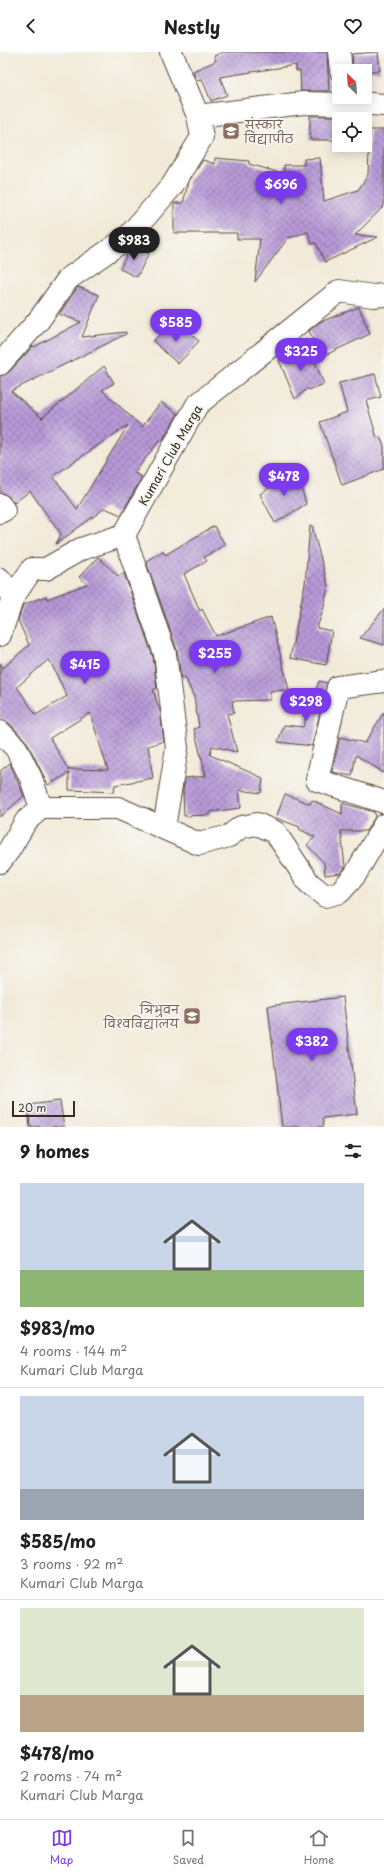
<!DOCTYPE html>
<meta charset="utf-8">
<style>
body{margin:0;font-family:"Playpen Sans","Playpen Sans Deva",sans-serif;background:#f6f6f6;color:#202124;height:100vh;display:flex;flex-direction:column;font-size:15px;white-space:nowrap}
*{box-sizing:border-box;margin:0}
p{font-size:13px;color:#757577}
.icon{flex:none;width:22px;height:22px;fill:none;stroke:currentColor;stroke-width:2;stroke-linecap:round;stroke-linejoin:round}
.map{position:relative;height:1075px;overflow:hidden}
.drawer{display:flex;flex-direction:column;background:#fff;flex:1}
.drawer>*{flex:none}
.needle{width:26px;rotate:335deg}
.controls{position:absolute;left:332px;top:12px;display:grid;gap:8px}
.controls a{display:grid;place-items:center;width:40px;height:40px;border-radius:0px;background:#fff;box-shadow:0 2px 10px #0003;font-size:20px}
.scale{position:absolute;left:12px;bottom:10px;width:63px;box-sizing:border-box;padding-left:4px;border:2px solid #3b2a1e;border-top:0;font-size:11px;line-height:14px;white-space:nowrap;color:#3b2a1e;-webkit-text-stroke:3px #f6f6f2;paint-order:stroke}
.price{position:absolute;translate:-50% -34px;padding:0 9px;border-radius:14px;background:#7c3aed;color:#fff;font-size:13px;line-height:26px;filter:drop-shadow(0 1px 2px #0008)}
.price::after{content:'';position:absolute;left:50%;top:24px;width:12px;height:9px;margin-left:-6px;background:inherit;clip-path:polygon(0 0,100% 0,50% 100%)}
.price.selected{background:#222;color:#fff}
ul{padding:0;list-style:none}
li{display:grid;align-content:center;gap:8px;height:212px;padding:0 20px}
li+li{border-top:1px solid #e0e0e0}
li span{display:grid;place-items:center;height:124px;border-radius:0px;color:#555}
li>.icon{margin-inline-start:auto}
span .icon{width:72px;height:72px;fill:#fffc;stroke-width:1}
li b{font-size:17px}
h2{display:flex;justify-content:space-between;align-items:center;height:48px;padding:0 20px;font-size:17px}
header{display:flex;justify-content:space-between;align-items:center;height:52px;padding:0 20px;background:#fff;font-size:18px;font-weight:700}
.tabs{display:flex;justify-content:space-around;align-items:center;height:56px;border-top:1px solid #e0e0e0;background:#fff;font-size:11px;color:#757577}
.tabs a{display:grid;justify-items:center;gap:2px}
.tabs .selected{color:#7c3aed}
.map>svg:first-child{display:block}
.building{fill:url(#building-cross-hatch);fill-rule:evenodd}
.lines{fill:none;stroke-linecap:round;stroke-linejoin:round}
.minor-casing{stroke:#56473a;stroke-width:24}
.minor{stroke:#fff;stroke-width:22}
.labels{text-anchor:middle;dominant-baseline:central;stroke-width:3.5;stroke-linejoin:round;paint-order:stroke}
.education-label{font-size:12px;fill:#785e54;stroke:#f6f6f2;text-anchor:start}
.street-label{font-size:12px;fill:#3b2a1e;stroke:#f6f6f2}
</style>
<header><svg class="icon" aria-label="back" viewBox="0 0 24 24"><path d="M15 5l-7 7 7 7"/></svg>Nestly<svg class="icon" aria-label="heart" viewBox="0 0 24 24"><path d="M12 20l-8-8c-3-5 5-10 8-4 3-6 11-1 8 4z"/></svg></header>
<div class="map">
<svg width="384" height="1075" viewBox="0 0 384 1075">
<defs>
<pattern id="building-cross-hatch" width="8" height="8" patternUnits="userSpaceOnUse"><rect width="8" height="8" fill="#b799d7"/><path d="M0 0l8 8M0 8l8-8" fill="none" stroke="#967dae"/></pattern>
</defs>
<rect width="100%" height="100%" fill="#f6f6f2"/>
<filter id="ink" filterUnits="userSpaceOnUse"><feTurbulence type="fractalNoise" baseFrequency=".025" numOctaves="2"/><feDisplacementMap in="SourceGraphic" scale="8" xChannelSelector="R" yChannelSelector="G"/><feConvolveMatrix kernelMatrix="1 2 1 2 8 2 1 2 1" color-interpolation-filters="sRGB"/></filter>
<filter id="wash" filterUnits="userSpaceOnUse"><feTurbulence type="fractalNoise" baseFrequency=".012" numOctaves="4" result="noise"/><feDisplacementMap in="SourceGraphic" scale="16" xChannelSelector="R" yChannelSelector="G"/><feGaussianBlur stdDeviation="0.9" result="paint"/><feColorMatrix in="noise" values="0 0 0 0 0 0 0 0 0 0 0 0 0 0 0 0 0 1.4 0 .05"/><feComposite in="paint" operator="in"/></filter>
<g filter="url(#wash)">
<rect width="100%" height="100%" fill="#f2ead8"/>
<g id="blocks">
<!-- building -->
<path class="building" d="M223,0H327L329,39H301L300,19H296V13L220,25L227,43L211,49L202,27L196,28L193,19L216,9L214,4Z
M378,0L380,19H353L352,2Z
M310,64H336V88H310Z
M370,78H384V154L355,183L378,185L325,210L316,191L312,192L308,180L288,186L255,230L260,187H237V181H174V151H183L189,129L203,108L215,112V106L249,109V112L284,122V113H304V107L320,106L324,149L358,138L368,123Z
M136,195L149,201L137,225L120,217L128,200Z
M78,235L99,243L82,285L126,280V282L11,339L42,366L104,314L114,331L102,338L142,375L161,350L178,362L162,389L160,388L134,421L142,425L121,463L105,456L56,492L61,482L30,439L14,451L9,445L0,439V324L9,320L33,294L34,295L81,270L59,262ZM128,373L77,457L53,424Z
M359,255L370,282L321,305L309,279L320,270Z
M170,272L187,279L199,289L178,312L153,289Z
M309,296L324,332L309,338L308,336L295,347L279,308Z
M375,322L381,345L366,349L377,386L380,385L384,394V417L342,433L320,370L347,360L339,331Z
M296,418L306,452L275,471L260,442Z
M214,474L225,493L204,505L207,509L184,522L200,559L202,557L216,584L271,565L289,638L270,639V648L232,649L234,661L227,662L237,700L212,694L210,703L263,726L261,741L239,738L241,756L210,760V763L184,764L183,739L185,726L206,724L194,677L199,675L194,645L185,625L181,627L177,598L146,509L163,499L165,503Z
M310,474H312L328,534L324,555L317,576L332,579L326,613L290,606L305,532Z
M98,505L118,524L124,521L153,605L157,636L153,638L160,659L164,689L148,694L153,726L115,733L114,740L69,738V721L48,733L27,690L9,671L0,665V611L3,616L29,593L18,568L23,553L46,544L47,547L87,532L79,525ZM49,607L67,644L36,663L17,635ZM90,661L108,718L69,717V719L50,686Z
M384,557V593L360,586Z
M319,629L327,631L312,694L278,690L284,673L303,675Z
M384,660V721L356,703L352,724L332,720L340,685L365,691Z
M10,711L24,744L0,765V719Z
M285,742L310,752L312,748L342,762V751L374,760L375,765L366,779H341L345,816L340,821L325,823L324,811L307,793L315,785L299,777L300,775L276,766Z
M343,945L357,1062L323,1066V1075H282L268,954Z
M60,1049L64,1075H30L28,1053Z"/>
</g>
</g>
<g filter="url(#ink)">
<use href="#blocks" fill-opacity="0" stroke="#56473a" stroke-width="1"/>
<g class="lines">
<defs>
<path id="minor" d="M339,0L341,19
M344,45L345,50L384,53
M198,64L303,51L344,52L345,50
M0,312L39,268L68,227L128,185L134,178L172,134L202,85L198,64L171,0
M0,453L4,458L0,460
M0,527L13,545
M0,583L13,545L32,517H46L81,497L124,483
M384,629L338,635L317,728L384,750
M0,680L16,696L31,726L41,756
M164,776L177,696L165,602L124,483L197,353L339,239L373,244L384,243
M0,810L9,798L26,769L41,756H118L199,792L229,784L241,775L257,772L275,780L309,831L325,844L340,840L355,823L384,773"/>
</defs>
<!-- minor casing -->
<use href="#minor" class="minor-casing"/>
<!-- minor -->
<use href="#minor" class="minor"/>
</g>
</g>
<!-- icons -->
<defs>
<symbol id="school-square" viewBox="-11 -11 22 22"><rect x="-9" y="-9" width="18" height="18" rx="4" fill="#8d6e63" stroke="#f6f6f2"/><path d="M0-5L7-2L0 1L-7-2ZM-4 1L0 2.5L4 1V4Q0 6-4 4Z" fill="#fff"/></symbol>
<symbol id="university-square" viewBox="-11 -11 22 22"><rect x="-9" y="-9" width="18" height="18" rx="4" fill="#8d6e63" stroke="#f6f6f2"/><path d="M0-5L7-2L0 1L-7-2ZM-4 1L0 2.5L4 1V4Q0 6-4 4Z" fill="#fff"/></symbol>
</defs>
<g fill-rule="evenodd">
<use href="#school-square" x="221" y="69" width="20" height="20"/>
<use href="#university-square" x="182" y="954" width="20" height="20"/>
</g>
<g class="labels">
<!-- education labels -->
<g class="education-label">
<text x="244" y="72">संस्कार<tspan x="244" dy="14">विद्यापीठ</tspan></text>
<text x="179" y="957" text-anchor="end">त्रिभुवन<tspan x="179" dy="14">विश्वविद्यालय</tspan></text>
</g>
<!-- street labels -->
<g class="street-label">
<text transform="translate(170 403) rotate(-60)">Kumari Club Marga</text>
</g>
</g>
</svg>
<div class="controls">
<a><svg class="needle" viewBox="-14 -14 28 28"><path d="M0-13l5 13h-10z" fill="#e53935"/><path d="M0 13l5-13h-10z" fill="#757577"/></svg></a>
<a><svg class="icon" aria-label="locate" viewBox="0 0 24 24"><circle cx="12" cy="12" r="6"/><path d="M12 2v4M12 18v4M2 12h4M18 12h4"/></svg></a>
</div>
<div class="scale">20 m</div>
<b class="price" style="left:281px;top:153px">$696</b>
<b class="price selected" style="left:134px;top:209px">$983</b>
<b class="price" style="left:176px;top:291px">$585</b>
<b class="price" style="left:301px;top:320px">$325</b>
<b class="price" style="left:284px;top:445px">$478</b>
<b class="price" style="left:215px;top:622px">$255</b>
<b class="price" style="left:85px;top:633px">$415</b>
<b class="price" style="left:306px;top:670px">$298</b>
<b class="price" style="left:312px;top:1010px">$382</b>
</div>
<section class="drawer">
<h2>9 homes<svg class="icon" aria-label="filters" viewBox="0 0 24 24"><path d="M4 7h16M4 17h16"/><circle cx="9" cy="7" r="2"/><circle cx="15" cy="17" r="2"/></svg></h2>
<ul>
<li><span style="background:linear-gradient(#c9d6e8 70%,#8fb573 0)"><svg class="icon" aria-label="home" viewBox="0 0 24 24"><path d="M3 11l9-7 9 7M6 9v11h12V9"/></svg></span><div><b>$983/mo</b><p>4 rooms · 144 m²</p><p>Kumari Club Marga</p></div></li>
<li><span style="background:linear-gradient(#c9d6e8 75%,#9aa5b1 0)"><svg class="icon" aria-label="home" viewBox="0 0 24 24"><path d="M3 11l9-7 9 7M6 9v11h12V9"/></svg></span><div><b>$585/mo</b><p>3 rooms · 92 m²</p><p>Kumari Club Marga</p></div></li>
<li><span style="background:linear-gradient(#dfe7d0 70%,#b9a48a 0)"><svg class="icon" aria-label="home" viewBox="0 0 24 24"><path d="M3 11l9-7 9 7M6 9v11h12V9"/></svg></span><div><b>$478/mo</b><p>2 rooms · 74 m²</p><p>Kumari Club Marga</p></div></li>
</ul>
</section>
<nav class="tabs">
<a class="selected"><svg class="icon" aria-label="map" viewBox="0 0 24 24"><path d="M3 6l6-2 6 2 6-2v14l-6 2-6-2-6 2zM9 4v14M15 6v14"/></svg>Map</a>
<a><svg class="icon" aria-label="saved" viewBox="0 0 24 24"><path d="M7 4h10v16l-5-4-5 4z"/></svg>Saved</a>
<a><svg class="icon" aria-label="home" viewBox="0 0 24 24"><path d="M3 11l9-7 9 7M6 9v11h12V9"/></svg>Home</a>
</nav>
